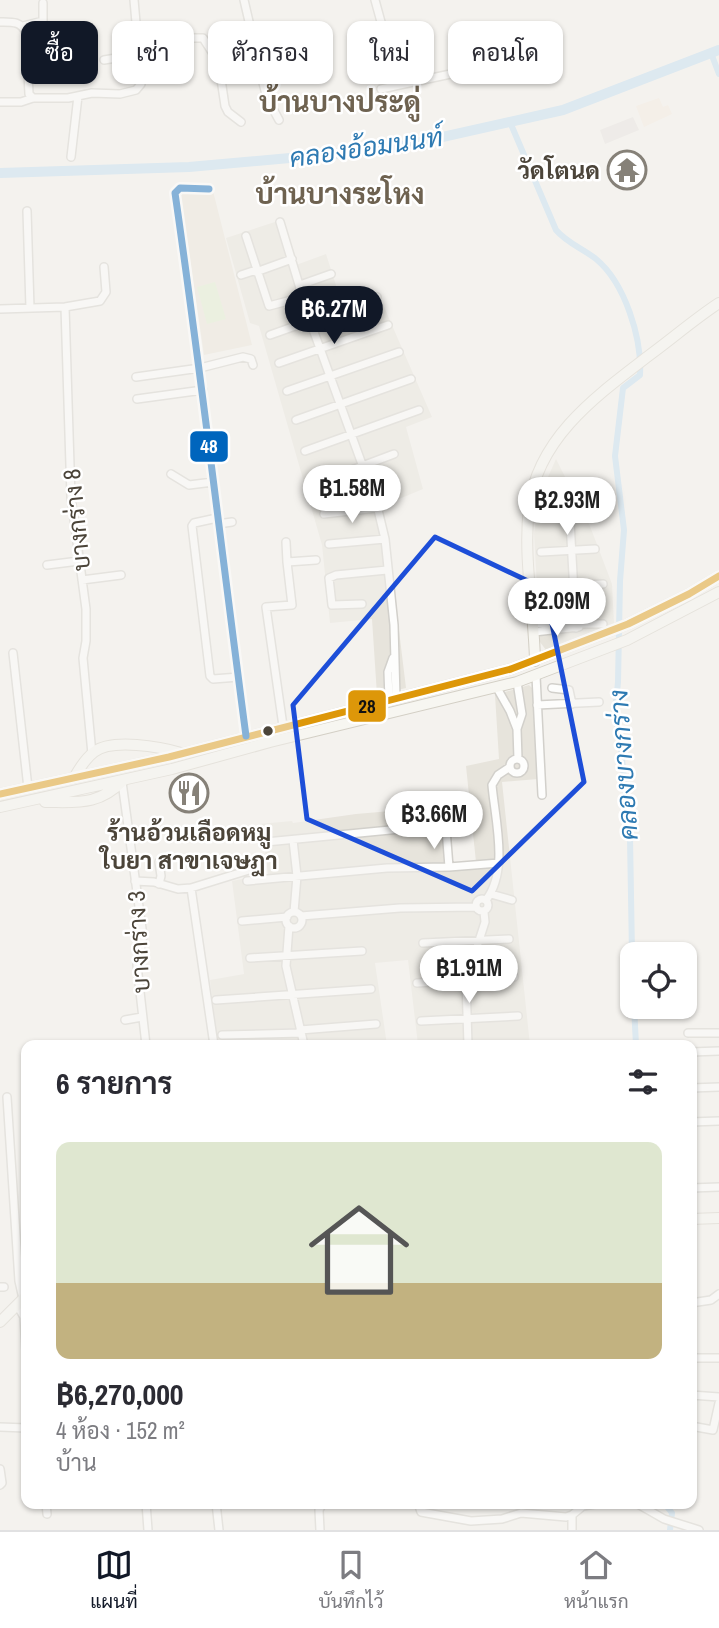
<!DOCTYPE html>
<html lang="th">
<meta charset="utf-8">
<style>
body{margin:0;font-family:"Archivo Narrow",Sarabun,sans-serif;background:#f7f7f7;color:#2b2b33;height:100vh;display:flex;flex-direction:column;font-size:26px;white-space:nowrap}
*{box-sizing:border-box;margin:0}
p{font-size:23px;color:#7c7c81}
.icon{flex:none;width:38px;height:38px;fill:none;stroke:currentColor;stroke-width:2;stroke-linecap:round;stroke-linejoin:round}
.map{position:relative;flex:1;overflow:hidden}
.details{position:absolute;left:21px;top:1040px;width:676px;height:469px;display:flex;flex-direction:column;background:#fff;border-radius:14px;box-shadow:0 2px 5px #0004}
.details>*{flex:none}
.banner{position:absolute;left:21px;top:21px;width:677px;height:63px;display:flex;gap:14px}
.fabs{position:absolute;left:620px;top:942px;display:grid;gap:14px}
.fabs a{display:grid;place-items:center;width:77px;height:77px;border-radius:14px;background:#fff;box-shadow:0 2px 5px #0004;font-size:35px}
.price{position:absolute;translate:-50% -60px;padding:0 16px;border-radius:24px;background:#fff;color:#222;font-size:23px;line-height:46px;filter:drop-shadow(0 2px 4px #0008)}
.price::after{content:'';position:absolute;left:50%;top:42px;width:21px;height:16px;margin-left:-10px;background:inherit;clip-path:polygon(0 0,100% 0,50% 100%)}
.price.selected{background:#111827;color:#fff}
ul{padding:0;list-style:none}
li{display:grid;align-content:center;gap:14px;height:371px;padding:0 35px}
li span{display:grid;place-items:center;height:217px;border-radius:14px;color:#555}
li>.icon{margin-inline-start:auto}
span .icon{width:126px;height:126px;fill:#fffc;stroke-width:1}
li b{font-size:30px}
h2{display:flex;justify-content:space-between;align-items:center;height:84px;padding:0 35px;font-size:30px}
.tag{padding:0 24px;border-radius:14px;background:#fff;box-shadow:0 2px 5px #0004;font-size:24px;line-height:63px}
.tag.selected{background:#111827;color:#fff}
.dock{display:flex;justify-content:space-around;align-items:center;height:98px;border-top:2px solid #e1e1e2;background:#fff;font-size:19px;color:#7c7c81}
.dock a{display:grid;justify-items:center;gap:4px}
.dock .selected{color:#111827}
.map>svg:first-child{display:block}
.residential{fill:#e7e4dc}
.commercial{fill:#f3ebdf}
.education{fill:#eae5da}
.grass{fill:#e1eecf}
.parking{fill:#e6e3df}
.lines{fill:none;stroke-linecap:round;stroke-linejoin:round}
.canal{stroke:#c0ddf1;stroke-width:6}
.river{stroke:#c0ddf1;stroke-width:10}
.street-casing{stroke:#d2d0cb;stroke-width:10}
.secondary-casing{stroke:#d3cfc5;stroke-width:12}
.street{stroke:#fdfdfc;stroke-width:7}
.secondary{stroke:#f7f6f1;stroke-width:10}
.bus-1-casing{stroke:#fff;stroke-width:12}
.bus-2-casing{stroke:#fff;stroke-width:12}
.bus-1{stroke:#dd9709;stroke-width:7}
.bus-2{stroke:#0065bd;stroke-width:7}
.marked{fill:none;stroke:#1d4ed8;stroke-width:5;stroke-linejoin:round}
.bus-dot{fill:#4b4439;stroke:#fff;stroke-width:2.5}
.labels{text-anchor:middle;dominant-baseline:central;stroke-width:5;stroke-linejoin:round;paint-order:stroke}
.poi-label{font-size:24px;font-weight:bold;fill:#4b4439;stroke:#fff;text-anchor:end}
.street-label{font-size:24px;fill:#4b4439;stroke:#fff}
.water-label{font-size:26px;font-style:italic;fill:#2e7ab2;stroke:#fff}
.quarter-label{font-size:28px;font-weight:bold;fill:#6e6250;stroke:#fff}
.line-badge{stroke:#fff;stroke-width:2.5}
.badge-label{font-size:19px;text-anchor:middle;font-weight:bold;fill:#fff}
.pale-badge-label{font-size:19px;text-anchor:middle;font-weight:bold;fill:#111}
</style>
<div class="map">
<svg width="719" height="1530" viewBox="0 0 719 1530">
<rect width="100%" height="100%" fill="#f4f2ee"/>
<!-- residential -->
<path class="residential" d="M281,220L296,265L326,254L342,304L378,293L432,417L406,427L423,489L380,507L387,532L406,688L377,695L372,619L330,623L322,545L259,326L250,323L226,238Z
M556,459L590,526L612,584L614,623L546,650L540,642L534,533L540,495Z
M529,685L533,689L538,779L502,782L530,1045H418L408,960L375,963L387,1045H218L210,980L244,974L232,881L268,874L262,828L259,824L292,821L293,823L356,814L449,806L453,864L476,862L466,766L499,759L495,695Z"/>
<!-- commercial -->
<path class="commercial" d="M659,98L663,107L668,105L672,114L644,127L636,106Z"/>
<!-- education -->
<path class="education" d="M212,187L252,345L204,355L180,191Z"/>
<!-- grass -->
<path class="grass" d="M215,282L226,319L207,324L197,287Z"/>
<!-- parking -->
<path class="parking" d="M633,117L639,130L605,144L600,130Z"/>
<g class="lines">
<!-- canal -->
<path class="canal" d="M711,53L719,74
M510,122L556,230C567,243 582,248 596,259C625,283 642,338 640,375L623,388L615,456L624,530L620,581L618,682L615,713L621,749L630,837L632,954
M634,1006L636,1045
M664,1503L672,1513L670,1530"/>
<!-- river -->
<path class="river" d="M0,173L189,167L389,149L563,110L719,50"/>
<defs>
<path id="street" d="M375,0L398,84
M0,22C12,22 21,21 26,33L29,94L33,98
M23,26L43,21V3
M194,38H203L212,52L219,56
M253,45L267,98L279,120
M104,60L140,54
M381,89L483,67
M0,102H21L33,98H68L92,93L120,94L136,90L141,84V79L134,0
M241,122L228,112L225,106L218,59C227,49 244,51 254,43L244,0
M71,157L78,96
M209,189L180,188L175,193C201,373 222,555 246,736
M27,211L30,308
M280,222L310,321L367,478
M246,236L269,306L303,297
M256,272L292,259
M241,275L256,270
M300,285L331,274
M65,307L71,497L86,609V641L83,658L92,754
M0,309L65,307L100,301L106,292L104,267
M270,335L377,297
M279,363L388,325
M136,377L200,368L243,357L251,359L253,365
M287,391L399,352
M137,399L203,390
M296,420L411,379
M305,451L419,410
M171,474L189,485L213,482
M363 486a8 8 0 1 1 16 0a8 8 0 1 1-16 0Z
M563,482L569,503L576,628
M317,483L394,454
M374,493L385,539L394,625L396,698
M324,514L377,508
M217,518L194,523L192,526L210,676L213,679L239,677
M542,518L570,515
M218,524L232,522
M286,542L287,562
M329,544L385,539
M541,552L595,549
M47,565L79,561
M82,580L121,575
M544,587L603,584
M362,604L332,605L329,578L336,575L387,570
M534,624H603
M534,632L579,627
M13,653L28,788
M536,676L542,795
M517,682L522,714L517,729
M497,688L510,711L517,729L518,759
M552,688L569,690L572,704
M389,699L388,672L393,658
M537,705L599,702
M283,726L266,607L292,605L287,562L316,560
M510 766a7 7 0 1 1 14 0a7 7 0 1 1-14 0Z
M122,782L143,936L137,965L146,1045
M293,840L297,876L294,912
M266,842L442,825L446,829L449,867
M159,862L161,876L159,884
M135,881L154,882L178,889L191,888L249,870
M247,881L387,868L449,867L499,863
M191,888L214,1045
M491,894L512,900
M476 905a6 6 0 1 1 12 0a6 6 0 1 1-12 0Z
M486,900C509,870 495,820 492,785L498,775L510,767
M286 920a8 8 0 1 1 16 0a8 8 0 1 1-16 0Z
M301,916L400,908L476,907
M242,921L287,917
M289,926L286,966L304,1045
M423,943L509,939
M250,958L362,951
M417,983L514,977
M216,1000L371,989
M125,1020L142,1017
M421,1021L518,1016
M300,1030L376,1024
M688,1033H719
M222,1035L301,1033
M468,1045L466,981L485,922L484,912
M691,1052L719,1051
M691,1088L719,1087
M7,1097L19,1281L23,1299
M691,1122L719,1121
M691,1188L719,1187
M0,1287H4
M691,1303L711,1300L719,1294
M17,1305L24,1317L26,1351
M691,1358H719
M691,1395L719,1397
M691,1426L713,1430L719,1403
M0,1427L26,1428
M0,1469L2,1483L0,1485
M46,1503L47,1514
M146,1503L148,1530
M216,1503L219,1530
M418,1503L421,1512L471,1521L502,1519L521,1513L566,1517L572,1515L583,1506L601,1503
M636,1503L664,1519L699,1530
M320,1530L319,1510L323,1503
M572,1530V1515"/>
<path id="secondary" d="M535,661C534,610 523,558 529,507C538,436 599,394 651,354C674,337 696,318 719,303
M74,778C79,769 86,758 94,752C112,738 161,747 181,753
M0,794L169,757L511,669L628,624L689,594L719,576
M45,802C78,802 98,806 124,780
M0,807L172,769L270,742L517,682L627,640L719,592
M691,1219L719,1218
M0,1322L26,1296"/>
</defs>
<!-- street casing -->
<use href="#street" class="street-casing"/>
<!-- secondary casing -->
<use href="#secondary" class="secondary-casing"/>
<!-- street -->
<use href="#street" class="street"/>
<!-- secondary -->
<use href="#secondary" class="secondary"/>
<defs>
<path id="bus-1" d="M0,794L169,757L511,669L628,624L689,594L719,576"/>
<path id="bus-2" d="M209,189L180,188L175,193C201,373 222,555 246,736"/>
</defs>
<!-- bus-1 casing -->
<use href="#bus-1" class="bus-1-casing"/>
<!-- bus-2 casing -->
<use href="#bus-2" class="bus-2-casing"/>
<!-- bus-1 -->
<use href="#bus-1" class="bus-1"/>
<!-- bus-2 -->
<use href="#bus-2" class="bus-2"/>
</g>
<!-- marked area -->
<path d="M0 0H719V1530H0ZM435,537L545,589L584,782L472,891L307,819L293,705Z" fill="#f4f2ee" fill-opacity=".55" fill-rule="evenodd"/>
<path class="marked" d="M435,537L545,589L584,782L472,891L307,819L293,705Z"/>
<!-- icons -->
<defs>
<symbol id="temple-ring" viewBox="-11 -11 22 22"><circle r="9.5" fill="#fff" stroke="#868178" stroke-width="1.5"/><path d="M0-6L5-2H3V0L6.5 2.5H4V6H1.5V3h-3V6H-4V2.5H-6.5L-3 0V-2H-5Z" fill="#868178"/></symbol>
<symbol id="restaurant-ring" viewBox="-11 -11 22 22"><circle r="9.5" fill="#fff" stroke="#868178" stroke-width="1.5"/><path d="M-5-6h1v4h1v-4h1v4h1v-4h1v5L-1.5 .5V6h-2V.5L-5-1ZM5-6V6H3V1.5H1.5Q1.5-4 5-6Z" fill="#868178"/></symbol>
</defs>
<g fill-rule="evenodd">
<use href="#temple-ring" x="605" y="148" width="44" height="44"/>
<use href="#restaurant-ring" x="167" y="771" width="44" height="44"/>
</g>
<!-- markers -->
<circle class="bus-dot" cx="268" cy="731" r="6"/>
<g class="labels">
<!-- poi labels -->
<g class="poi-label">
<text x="600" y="170">วัดโตนด</text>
<text x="189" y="832" text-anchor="middle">ร้านอ้วนเลือดหมู<tspan x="189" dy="28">ใบยา สาขาเจษฎา</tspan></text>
</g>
<!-- street labels -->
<g class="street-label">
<text transform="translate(76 520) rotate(-96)">บางกร่าง 8</text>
<text transform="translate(138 942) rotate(-93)">บางกร่าง 3</text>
</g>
<!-- water labels -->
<g class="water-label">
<text transform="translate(366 147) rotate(-8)">คลองอ้อมนนท์</text>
<text transform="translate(623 765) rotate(-94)">คลองบางกร่าง</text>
</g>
<!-- quarter labels -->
<g class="quarter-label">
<text x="340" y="102">บ้านบางประดู่</text>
<text x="340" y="194">บ้านบางระโหง</text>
</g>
</g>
<g class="line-badge">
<rect x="189" y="430" width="40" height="33" rx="7" fill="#0065bd"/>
<rect x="347" y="689" width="40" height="34" rx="7" fill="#dd9709"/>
</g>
<g class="badge-label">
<text x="209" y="453">48</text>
</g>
<g class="pale-badge-label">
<text x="367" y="713">28</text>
</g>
</svg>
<div class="fabs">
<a><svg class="icon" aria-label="locate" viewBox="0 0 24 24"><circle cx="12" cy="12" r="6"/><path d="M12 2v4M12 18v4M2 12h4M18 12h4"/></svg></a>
</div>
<b class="price selected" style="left:334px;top:346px">฿6.27M</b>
<b class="price" style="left:352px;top:525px">฿1.58M</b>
<b class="price" style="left:567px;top:537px">฿2.93M</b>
<b class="price" style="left:557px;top:638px">฿2.09M</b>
<b class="price" style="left:434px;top:851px">฿3.66M</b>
<b class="price" style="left:469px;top:1005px">฿1.91M</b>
<div class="banner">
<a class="tag selected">ซื้อ</a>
<a class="tag">เช่า</a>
<a class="tag">ตัวกรอง</a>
<a class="tag">ใหม่</a>
<a class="tag">คอนโด</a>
</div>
<section class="details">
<h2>6 รายการ<svg class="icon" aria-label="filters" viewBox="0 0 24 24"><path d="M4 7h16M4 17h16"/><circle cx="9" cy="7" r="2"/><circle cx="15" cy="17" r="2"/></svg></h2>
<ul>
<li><span style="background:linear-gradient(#dfe7d0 65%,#c2b280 0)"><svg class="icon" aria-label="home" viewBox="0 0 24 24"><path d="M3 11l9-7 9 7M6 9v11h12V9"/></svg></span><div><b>฿6,270,000</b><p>4 ห้อง · 152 m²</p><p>บ้าน</p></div></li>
</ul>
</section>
</div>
<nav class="dock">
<a class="selected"><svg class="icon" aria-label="map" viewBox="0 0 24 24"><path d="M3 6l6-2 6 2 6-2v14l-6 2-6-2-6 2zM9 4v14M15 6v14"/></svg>แผนที่</a>
<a><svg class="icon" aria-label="saved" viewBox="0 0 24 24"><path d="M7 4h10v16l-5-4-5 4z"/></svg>บันทึกไว้</a>
<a><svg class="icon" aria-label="home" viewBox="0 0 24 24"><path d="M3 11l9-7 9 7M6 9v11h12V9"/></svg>หน้าแรก</a>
</nav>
